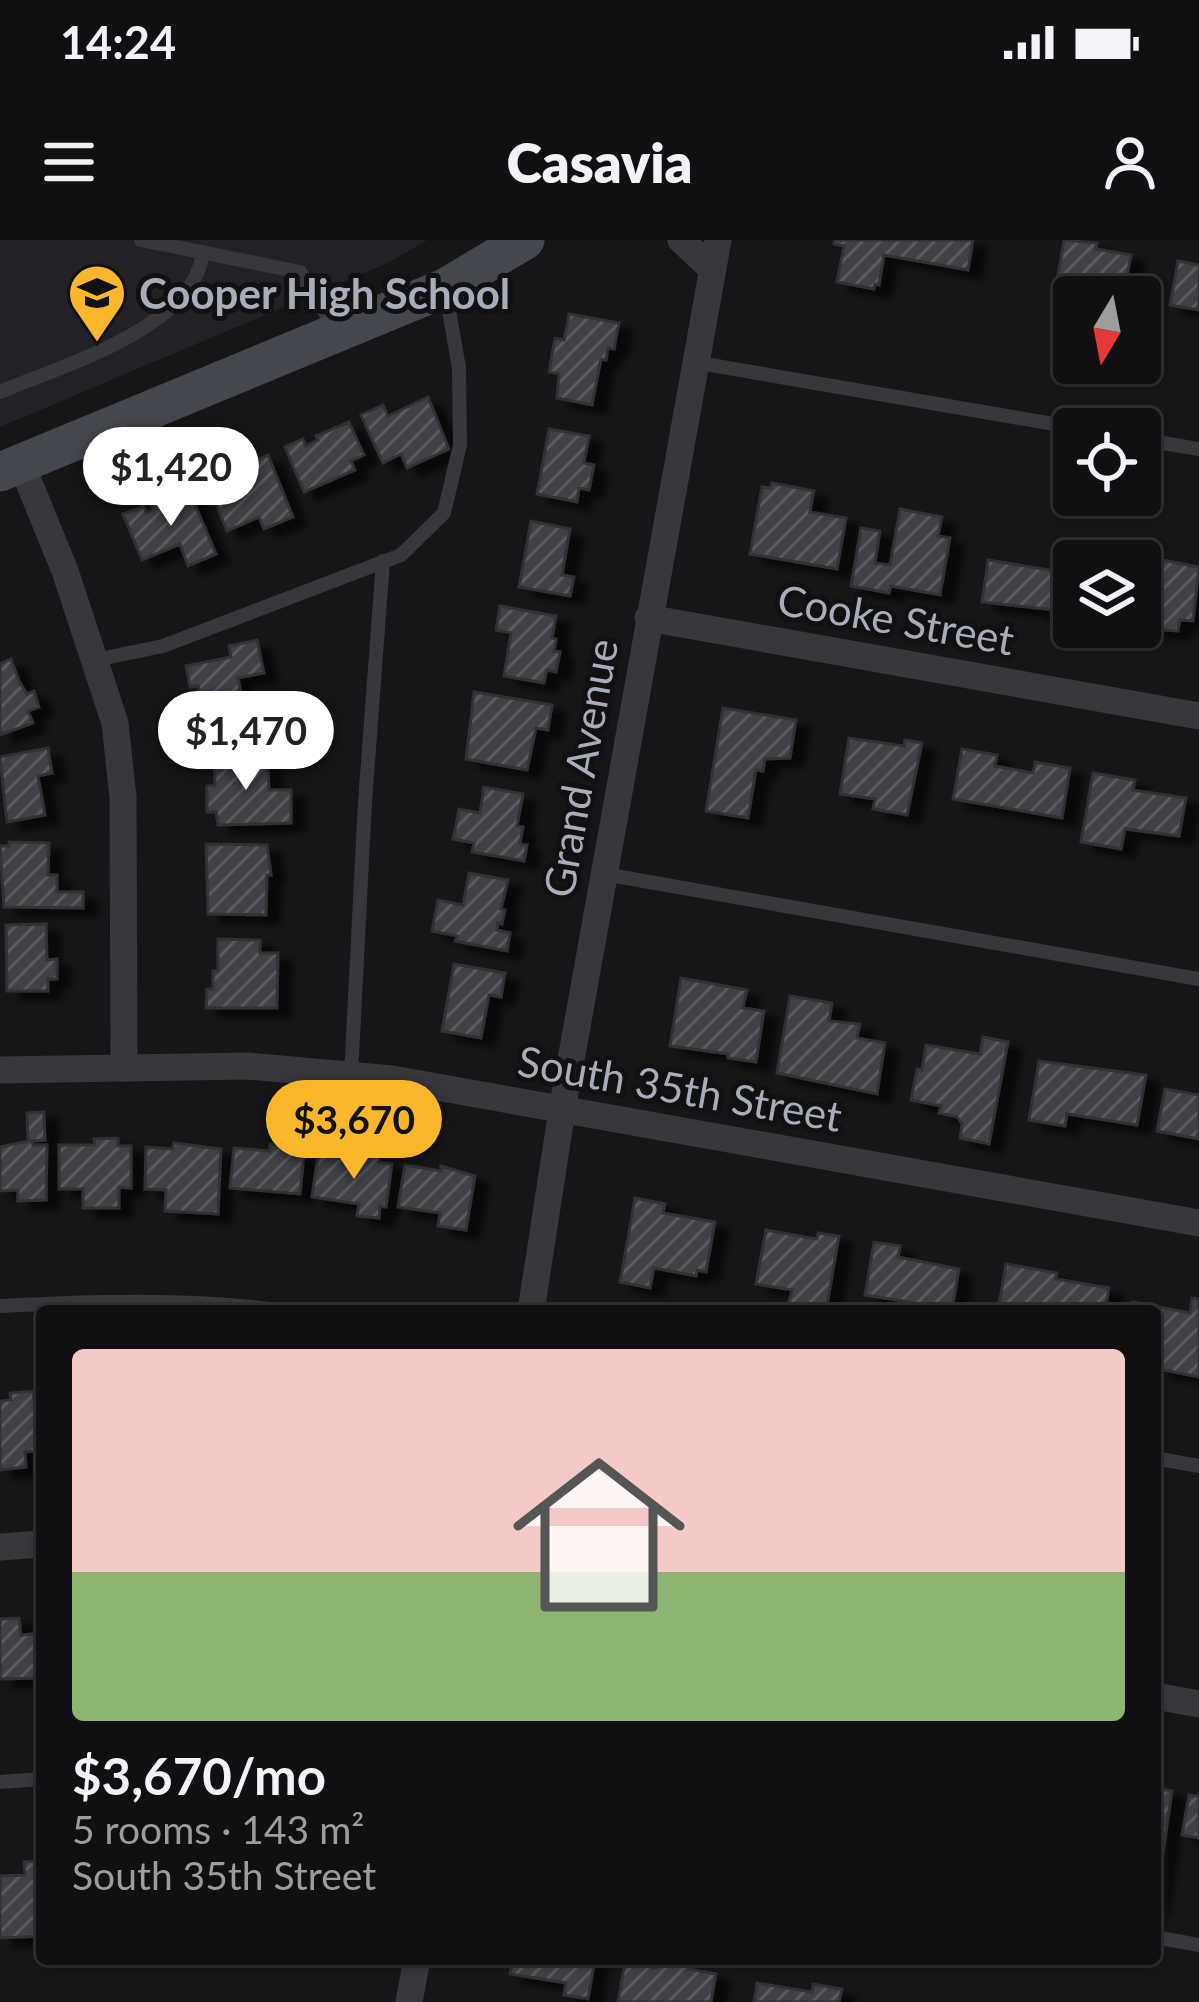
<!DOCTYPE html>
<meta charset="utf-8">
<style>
body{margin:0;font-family:Lato,sans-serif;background:#19191b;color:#f1f3f6;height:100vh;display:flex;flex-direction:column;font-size:45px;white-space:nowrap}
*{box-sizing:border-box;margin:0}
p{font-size:39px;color:#9c9d9f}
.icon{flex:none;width:66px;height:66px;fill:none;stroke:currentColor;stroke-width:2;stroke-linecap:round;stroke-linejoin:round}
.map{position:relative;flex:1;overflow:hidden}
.details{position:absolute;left:36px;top:1065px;width:1125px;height:660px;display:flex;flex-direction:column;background:#101012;border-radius:12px;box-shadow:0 3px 9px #0004,0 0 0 3px #303032}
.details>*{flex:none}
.needle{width:78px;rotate:190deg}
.tools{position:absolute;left:1053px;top:36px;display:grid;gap:24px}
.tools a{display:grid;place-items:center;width:108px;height:108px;border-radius:12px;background:#101012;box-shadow:0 3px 9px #0004,0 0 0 3px #303032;font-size:60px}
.price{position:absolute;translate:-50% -102px;padding:0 27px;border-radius:42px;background:#fff;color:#222;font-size:39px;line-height:78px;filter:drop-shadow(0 3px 6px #0008)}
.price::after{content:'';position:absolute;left:50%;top:72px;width:36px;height:27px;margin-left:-18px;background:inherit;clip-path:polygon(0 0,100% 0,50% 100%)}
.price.on{background:#fab72c;color:#111}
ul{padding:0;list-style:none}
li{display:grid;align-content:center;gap:24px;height:636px;padding:0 36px}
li+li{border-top:3px solid #303032}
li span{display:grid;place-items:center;height:372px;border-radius:12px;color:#555}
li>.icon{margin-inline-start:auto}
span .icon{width:216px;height:216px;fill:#fffc;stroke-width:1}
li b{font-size:51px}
.status{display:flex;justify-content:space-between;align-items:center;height:84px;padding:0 60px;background:#101012;direction:ltr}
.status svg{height:33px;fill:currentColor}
header{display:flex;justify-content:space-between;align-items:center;height:156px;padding:0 36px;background:#101012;font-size:54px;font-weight:800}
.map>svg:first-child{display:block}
.built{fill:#222226}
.building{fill:url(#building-hatch);stroke:#303035;stroke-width:3;filter:url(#shadow)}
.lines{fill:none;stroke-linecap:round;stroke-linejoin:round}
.lane{stroke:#37383e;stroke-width:14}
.street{stroke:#37383e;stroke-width:27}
.secondary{stroke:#45474e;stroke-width:39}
.labels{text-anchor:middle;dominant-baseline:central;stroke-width:10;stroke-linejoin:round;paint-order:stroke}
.poi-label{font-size:42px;font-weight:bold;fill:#a8adb9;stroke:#111113;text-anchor:start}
.street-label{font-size:42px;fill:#a8adb9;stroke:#111113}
</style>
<div class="status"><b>14:24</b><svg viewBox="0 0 49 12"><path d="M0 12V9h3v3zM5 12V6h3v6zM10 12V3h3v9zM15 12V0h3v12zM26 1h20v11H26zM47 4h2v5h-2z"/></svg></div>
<header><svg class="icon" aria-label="menu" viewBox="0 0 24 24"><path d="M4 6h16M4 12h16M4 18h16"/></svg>Casavia<svg class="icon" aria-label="person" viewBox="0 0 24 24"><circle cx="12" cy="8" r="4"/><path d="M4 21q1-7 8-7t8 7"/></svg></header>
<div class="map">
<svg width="1199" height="1762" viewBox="0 0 1199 1762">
<defs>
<pattern id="building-hatch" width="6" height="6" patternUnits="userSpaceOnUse" patternTransform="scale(3)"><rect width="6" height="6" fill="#404146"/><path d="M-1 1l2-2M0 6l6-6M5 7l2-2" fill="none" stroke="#595a5f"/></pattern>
<filter id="shadow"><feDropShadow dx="13" dy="8" stdDeviation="3" flood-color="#0009"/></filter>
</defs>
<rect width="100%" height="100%" fill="#161618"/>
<!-- built -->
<path class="built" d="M0,0H427L390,22L0,187Z"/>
<!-- building -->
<path class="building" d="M835,0H973L968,30L884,15L879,45L875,44L874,49L837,42L844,6L834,4Z
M1064,0L1097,3L1096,9L1131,15L1123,57L1055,53Z
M1178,21L1199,25V70L1170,65Z
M569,74L619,83L614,109L608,108L606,120L601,119L592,165L557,158L559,134L549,132L555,98L564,100Z
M428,157L449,209L407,228L401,214L383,223L361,175L383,165L388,176Z
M349,182L364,215L351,221L355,230L304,252L285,207L303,199L306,206L318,200L316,196Z
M549,189L589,196L584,223L594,225L589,250L579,248L577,262L537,254Z
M268,215L293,277L264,289L259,277L227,291L211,252L242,240L239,235L251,230L248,224Z
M772,243L814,251L810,272L846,278L837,329L750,314L762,247L771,248Z
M190,253L216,314L188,326L180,304L142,320L123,274L144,266L146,273L153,270L151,264Z
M900,269L942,277L938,296L950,298L940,355L891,346L889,353L851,346L861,288L880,291L875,323L890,325Z
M531,281L570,289L562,335L574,337L570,356L519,347Z
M988,320L1074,334V372L982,362Z
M1162,320L1199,327L1193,381L1180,380L1178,391L1118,387H1140V340L1157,343Z
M500,366L556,376L552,398L556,399L554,411L560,412L556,432L547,430L544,443L504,436L511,393L496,390Z
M257,400L264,433L238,438L247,485L202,494L194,455L200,454L198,446L190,447L186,426L231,417L229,406Z
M11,419L19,441L27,454L34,451L39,467L28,471L33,483L0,495V424Z
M474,452L552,465L548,490L536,488L527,530L466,519Z
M723,468L796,480L790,518L765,519L763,531L756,530L748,578L706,571Z
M849,498L904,506L905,500L922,503L907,575L873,569L875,559L840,554Z
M48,508L52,533L38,536L45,575L7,582L0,517Z
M962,509L997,515L995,526L1033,533L1035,522L1070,528L1062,578L953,559Z
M255,511L256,525L268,524L269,550H291V583L218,585L216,572H207V546H215L214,516Z
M1093,533L1135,540L1133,550L1186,558L1179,596L1125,589L1121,609L1081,602Z
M484,547L523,554L517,586L523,587L520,604L527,605L524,621L472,612L474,603L453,599L459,569L480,573Z
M9,602L49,603L48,635H57V652H83V668L4,667L0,606H9Z
M206,604L267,605L271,635H267L266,675L208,674Z
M469,633L508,640L501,669L505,670L502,684L498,683L497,690L510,693L507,711L455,701L457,696L432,691L438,660L463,665Z
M46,684L47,720L57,719V739H48V751H7L6,685Z
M218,699L260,700V713H278L277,768H206L207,749H213V731H218Z
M454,724L505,733L501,757L489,755L481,798L442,791Z
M681,738L747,750L743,768L764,771L756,822L728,818V814L670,806Z
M790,756L832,763L829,781L860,784L857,798L885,803L877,854L777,833Z
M983,797L1008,802L989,904L960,898L962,884L957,877L939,873L941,866L911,860L917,829L922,830L926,805L980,814Z
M1039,821L1146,835L1137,885L1067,874L1065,886L1029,880Z
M1165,849L1199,855V899L1157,891Z
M44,872L45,900L32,901L33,905H47L46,960L18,961V950L0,951V907L28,901L27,873Z
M118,898V906H131V948L119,947V968H83V949H59V905H95L94,899Z
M174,903L221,909L218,974L165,971L166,950L145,949L146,907L173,909Z
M270,904L291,906L290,913L304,914L300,954L230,948L234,908L270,911Z
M356,911L379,915V922L392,924L386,967L380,966L379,978L357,976L359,964L312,957L318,915L355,920Z
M405,925L441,931V926L475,936L466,990L438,986L440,973L398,967Z
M635,958L665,964L663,973L715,982L706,1032L697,1030L696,1036L654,1028L650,1048L620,1042Z
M766,990L817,999L818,993L839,996L826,1071L787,1070L792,1050L756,1044Z
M874,1002L900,1006L898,1017L959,1029L952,1070L923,1066V1069L915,1067V1063L865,1055Z
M1006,1024L1057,1033L1056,1039L1109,1048L1105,1071H998Z
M1192,1058L1199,1059V1137L1158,1129L1155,1071H1131L1133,1062L1190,1073Z
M33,1151L35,1165L42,1164V1237L38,1238L36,1211L25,1212L26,1227L0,1230V1161L11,1160L10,1153Z
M19,1378L21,1395L42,1393V1438L0,1439V1379Z
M1155,1548L1172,1551L1155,1668Z
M1189,1555L1199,1556V1598L1182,1595Z
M42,1621V1696L0,1698V1636L25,1635L24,1622Z
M513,1719H595L588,1759L564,1755L566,1743L510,1734Z
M657,1719L690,1724L689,1729L716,1734L711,1762H618L625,1722L656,1728Z
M757,1743L812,1752L813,1744L842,1749L839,1762H754Z"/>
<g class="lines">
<!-- lane -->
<path class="lane" d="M141,0L300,32L335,89
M699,123L1083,189
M0,152C61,126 195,88 203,12
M1140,199L1199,209
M95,420L163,406L401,315L444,273L460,205L459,128L446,53
M604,634L1199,739
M351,836L365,562L383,321
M0,1066C94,1061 191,1058 284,1071
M1155,1218L1199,1226
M0,1542L42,1539
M1155,1697L1199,1705"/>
<!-- street -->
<path class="street" d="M681,0L712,29
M21,223L65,331L115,483L123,557L124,828
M648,378L1199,476
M0,830L248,826L392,839L1199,983
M531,1071L562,870L718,0
M0,1307L42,1304
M1155,1456L1199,1464
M409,1762L417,1719"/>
<!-- secondary -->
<path class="secondary" d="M0,232L445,48L525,0"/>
</g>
<!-- icons -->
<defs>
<symbol id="school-pin" viewBox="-11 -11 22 30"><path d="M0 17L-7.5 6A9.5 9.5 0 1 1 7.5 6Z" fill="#fab72c" stroke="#111113"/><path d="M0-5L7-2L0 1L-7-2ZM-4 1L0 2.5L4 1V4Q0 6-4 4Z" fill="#111"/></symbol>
</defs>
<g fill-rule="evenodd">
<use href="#school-pin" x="64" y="20" width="66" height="90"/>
</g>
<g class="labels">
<!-- poi labels -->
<g class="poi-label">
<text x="139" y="53">Cooper High School</text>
</g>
<!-- street labels -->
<g class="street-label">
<text transform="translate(896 379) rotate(10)">Cooke Street</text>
<text transform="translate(580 528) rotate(-80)">Grand Avenue</text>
<text transform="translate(680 848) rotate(10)">South 35th Street</text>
</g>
</g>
</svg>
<div class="tools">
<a><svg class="needle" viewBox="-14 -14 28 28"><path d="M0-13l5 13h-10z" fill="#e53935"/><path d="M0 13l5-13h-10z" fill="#9c9d9f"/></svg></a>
<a><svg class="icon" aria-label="locate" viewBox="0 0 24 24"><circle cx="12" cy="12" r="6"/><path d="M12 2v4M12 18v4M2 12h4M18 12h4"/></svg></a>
<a><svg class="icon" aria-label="layers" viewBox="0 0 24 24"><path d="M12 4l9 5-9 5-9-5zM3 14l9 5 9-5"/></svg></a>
</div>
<b class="price" style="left:171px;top:289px">$1,420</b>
<b class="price" style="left:246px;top:553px">$1,470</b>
<b class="price on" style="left:354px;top:942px">$3,670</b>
<section class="details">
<ul>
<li><span style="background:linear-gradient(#f6c9c9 60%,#8fb573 0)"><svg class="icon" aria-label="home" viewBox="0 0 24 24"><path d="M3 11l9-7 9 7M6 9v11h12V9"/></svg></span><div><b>$3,670/mo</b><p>5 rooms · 143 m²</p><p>South 35th Street</p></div></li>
</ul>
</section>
</div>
